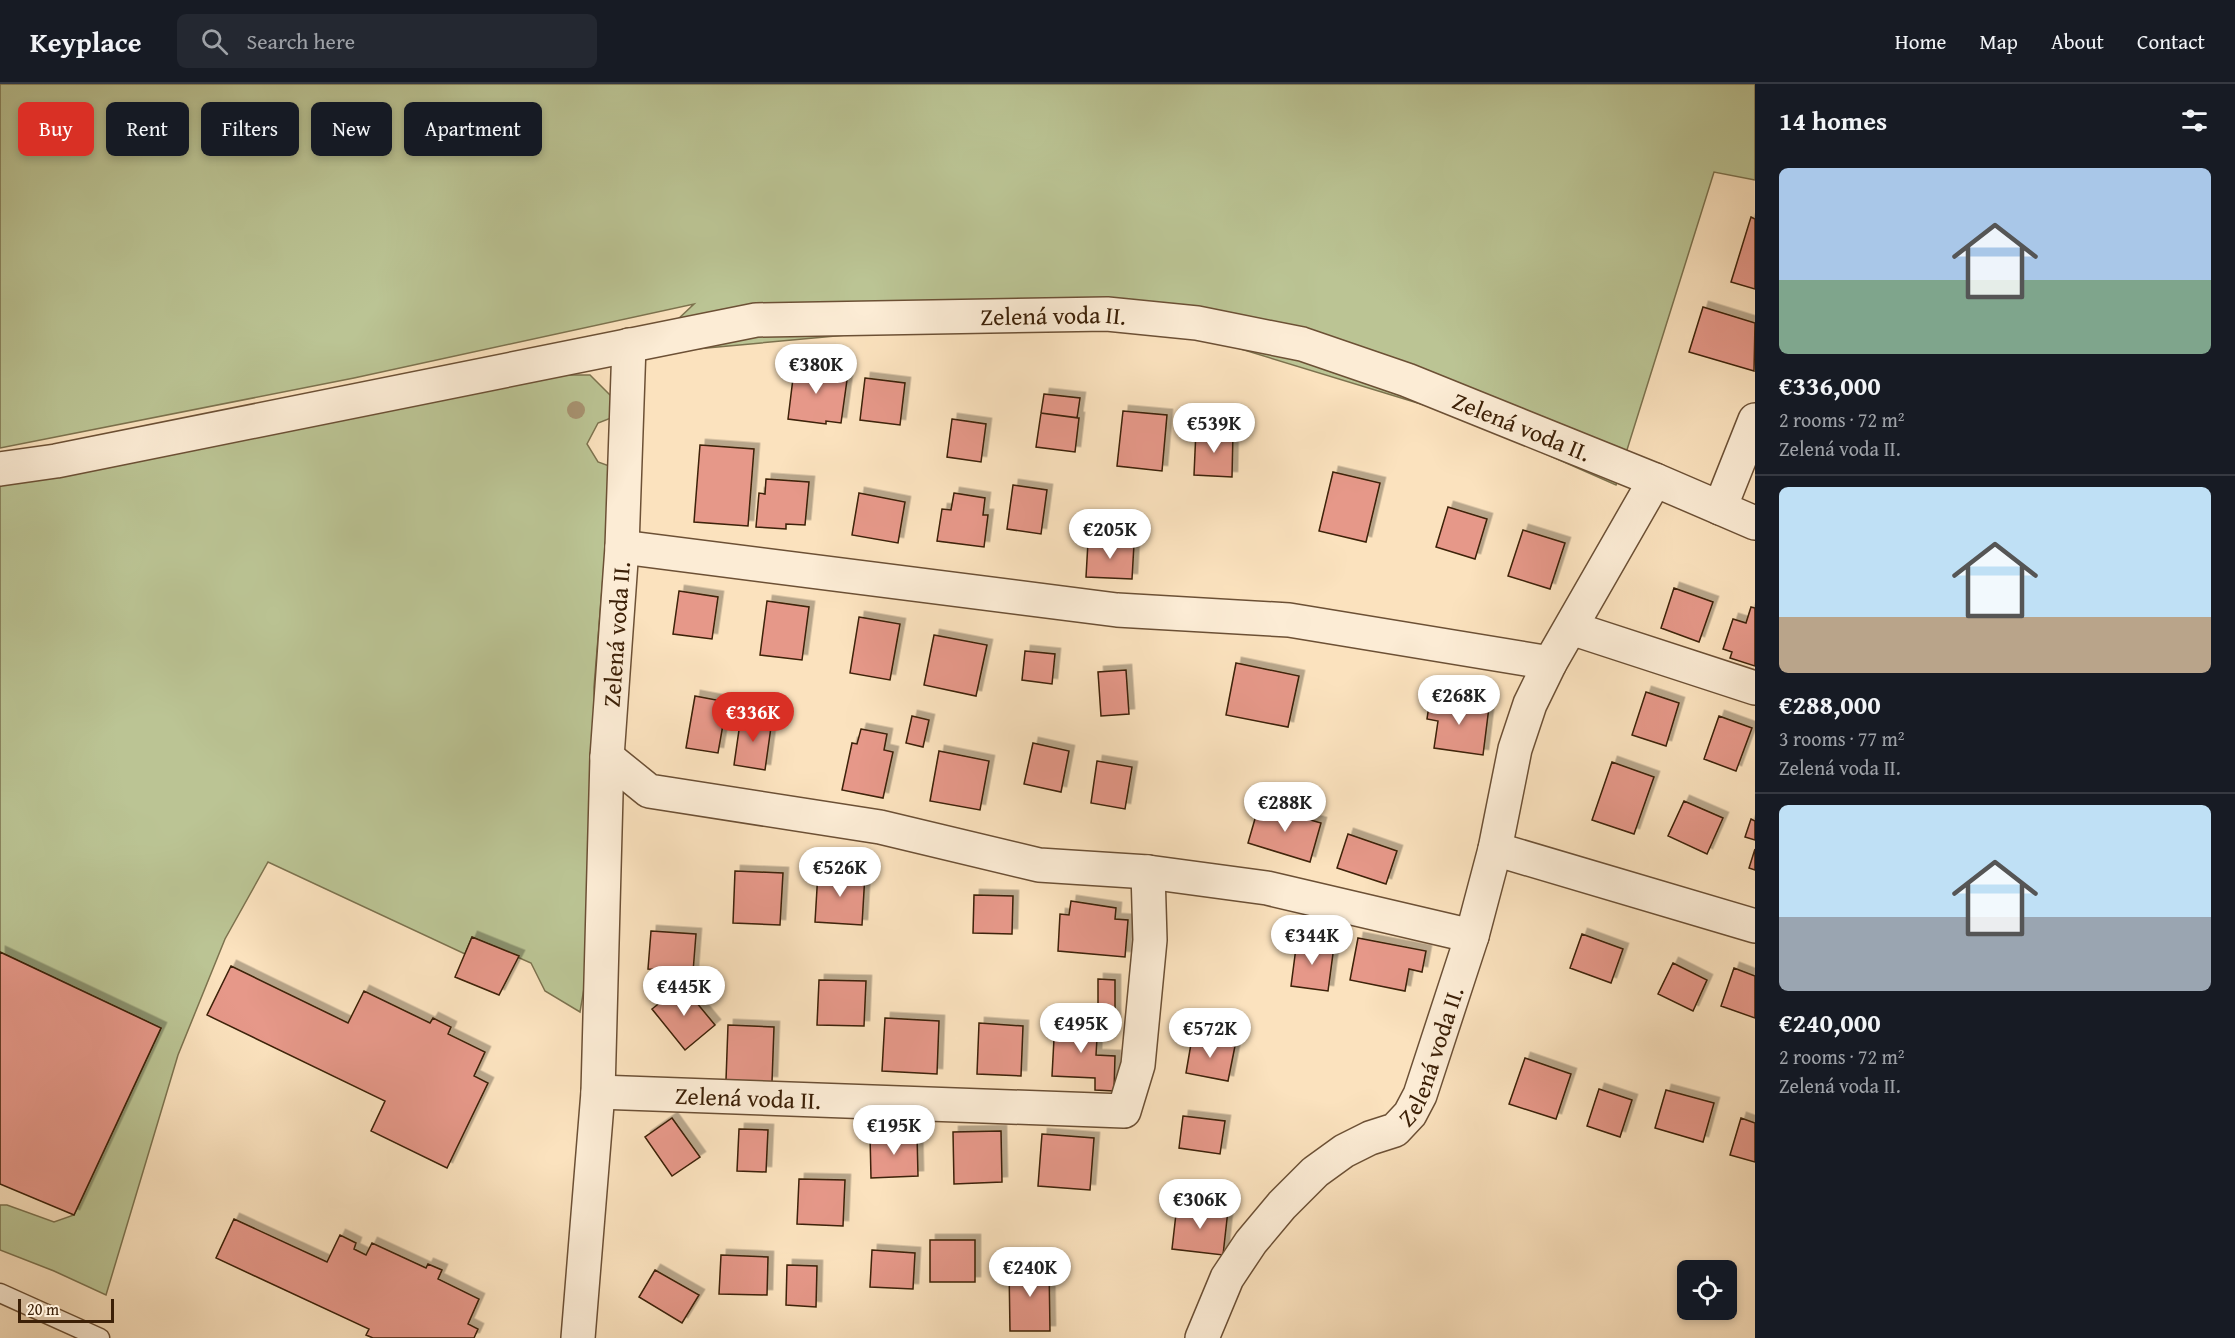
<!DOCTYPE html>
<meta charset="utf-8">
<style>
body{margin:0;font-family:"Gentium Book Plus",serif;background:#242831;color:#f1f3f6;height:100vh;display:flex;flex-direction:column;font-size:22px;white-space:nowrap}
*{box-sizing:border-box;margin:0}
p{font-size:20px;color:#9ea1a6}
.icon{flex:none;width:33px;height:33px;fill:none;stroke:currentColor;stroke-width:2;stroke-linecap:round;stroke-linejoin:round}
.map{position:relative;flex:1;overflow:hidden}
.sheet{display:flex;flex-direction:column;background:#171b24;width:480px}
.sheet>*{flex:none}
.guide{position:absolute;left:18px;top:18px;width:570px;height:54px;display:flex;gap:12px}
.controls{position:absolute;left:1677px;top:1176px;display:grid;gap:12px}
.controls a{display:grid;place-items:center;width:60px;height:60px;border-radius:9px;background:#171b24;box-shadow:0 3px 9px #0003;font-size:30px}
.scale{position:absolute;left:18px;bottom:15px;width:96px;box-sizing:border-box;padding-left:6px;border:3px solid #3c2007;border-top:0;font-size:16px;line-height:21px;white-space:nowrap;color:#3c2007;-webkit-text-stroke:4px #fcecd5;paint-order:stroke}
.price{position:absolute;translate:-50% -51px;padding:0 14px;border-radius:21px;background:#fff;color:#222;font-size:20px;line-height:39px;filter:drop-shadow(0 2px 3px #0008)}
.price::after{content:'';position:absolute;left:50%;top:36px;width:18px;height:14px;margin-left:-9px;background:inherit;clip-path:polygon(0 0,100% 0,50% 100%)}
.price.selected{background:#d93025;color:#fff}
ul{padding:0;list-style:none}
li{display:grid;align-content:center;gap:12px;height:318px;padding:0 24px}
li+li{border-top:2px solid #363941}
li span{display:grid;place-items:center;height:186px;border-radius:9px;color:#555}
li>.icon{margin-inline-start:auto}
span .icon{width:108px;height:108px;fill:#fffc;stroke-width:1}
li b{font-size:26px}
h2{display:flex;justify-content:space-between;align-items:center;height:72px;padding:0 24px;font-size:26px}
.chip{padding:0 21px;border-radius:9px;background:#171b24;box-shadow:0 3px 9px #0003;font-size:21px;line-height:54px}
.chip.selected{background:#d93025;color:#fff}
header{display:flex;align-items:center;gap:36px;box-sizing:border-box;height:84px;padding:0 30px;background:#171b24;border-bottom:2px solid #363941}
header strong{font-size:28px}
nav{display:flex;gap:33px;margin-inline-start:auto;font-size:21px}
.search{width:420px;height:54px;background:#242831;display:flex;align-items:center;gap:15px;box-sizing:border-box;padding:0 21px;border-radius:9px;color:#9ea1a6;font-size:22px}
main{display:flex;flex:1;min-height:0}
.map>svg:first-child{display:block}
.green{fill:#bbc494;stroke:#7c724e;stroke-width:1.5}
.building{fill:#e69889;stroke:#3c2007;stroke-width:1.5;filter:url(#shadow)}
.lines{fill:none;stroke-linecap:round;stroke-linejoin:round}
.service-casing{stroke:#6c5035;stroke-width:21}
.minor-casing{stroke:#6c5035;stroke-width:36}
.service{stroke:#fcecd5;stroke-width:18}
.minor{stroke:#fcecd5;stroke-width:33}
.tree{fill:#a79270}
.labels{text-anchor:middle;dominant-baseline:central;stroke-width:4.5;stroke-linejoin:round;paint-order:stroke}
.street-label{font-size:24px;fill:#3c2007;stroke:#fcecd5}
</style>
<header>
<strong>Keyplace</strong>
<div class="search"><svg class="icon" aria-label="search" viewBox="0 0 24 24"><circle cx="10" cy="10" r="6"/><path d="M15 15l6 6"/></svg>Search here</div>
<nav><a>Home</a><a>Map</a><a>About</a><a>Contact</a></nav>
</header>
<main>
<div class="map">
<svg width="1755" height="1254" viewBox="0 0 1755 1254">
<defs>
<filter id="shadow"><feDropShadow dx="5.5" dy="-5.5" stdDeviation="0" flood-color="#0004"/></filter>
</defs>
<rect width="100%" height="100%" fill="#fbe2be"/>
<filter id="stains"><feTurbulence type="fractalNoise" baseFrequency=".00333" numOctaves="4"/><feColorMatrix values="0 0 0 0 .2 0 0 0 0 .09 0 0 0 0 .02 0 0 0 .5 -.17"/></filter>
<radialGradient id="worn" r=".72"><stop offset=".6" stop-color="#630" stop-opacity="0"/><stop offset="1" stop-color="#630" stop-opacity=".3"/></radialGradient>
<!-- green -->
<path class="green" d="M0,0H1755V96L1714,88L1616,401L1457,331L1185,248L923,244L641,270L694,220L354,294L0,364Z
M568,291H590L614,315L611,334L598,339L587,360L598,378L612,383L594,603L597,726L589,875L580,928L545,907L531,879L472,853L465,870L268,778L225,855L178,971L106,1211L54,1187L0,1166V1121H7L54,1138L74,1131L161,944L0,868V393L520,294Z"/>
<!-- building -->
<path class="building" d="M1751,133L1755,135V205L1731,198Z
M1703,223L1755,239L1754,287L1689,268Z
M795,278L833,283L832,294L847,296L841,339L826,337V340L788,335Z
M865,294L905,299L900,341L860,336Z
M1044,310L1080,314L1077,334L1041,329Z
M1123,327L1167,331L1162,387L1117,382Z
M1041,329L1079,334L1075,368L1036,363Z
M952,335L986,340L981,378L947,373Z
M1196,346L1233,348L1232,393L1194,391Z
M700,361L754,365L748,442L694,438Z
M1333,388L1380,399L1366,458L1319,447Z
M766,395L809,398L805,441L786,440V445L756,443L759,409L765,410Z
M1013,401L1047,406L1041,450L1007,445Z
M859,409L905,418L898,459L852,451Z
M954,409L985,414L983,431H988L984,463L937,457L942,425L951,426Z
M1448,423L1487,435L1475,475L1436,463Z
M1523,446L1565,459L1550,505L1508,492Z
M1088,458L1134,460L1132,495L1086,493Z
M1674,504L1713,518L1699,558L1661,544Z
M679,507L718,513L712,555L673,550Z
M767,517L809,523L802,576L760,571Z
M1751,523L1755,524V582L1730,574L1732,568L1723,565L1733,535L1746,539Z
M859,533L900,540L890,596L850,589Z
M934,551L987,561L976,612L924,601Z
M1025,567L1055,570L1052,600L1022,596Z
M1236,579L1299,592L1288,643L1226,631Z
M1126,586L1129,630L1101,632L1098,588Z
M1646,608L1679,619L1666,662L1632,651Z
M695,612L727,618L718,669L686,664Z
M1430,615L1489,623L1483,671L1434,664L1438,637L1427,635Z
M741,632L772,636L765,686L734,681Z
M912,632L929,636L923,663L906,659Z
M1719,632L1752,644L1736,687L1704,675Z
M861,645L887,650L884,666L893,668L883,714L842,706L852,659L857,660Z
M1033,659L1069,667L1061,708L1024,700Z
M939,667L989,677L980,726L930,717Z
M1097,677L1132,683L1125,725L1091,719Z
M1612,678L1654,693L1634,750L1592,736Z
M1684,717L1723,734L1707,770L1668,752Z
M1259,721L1321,739L1310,778L1248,759Z
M1751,735L1755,737V756L1745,753Z
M1348,750L1397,767L1386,800L1337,784Z
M1755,765V786L1749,784Z
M735,787L783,789L780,841L733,839Z
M818,788L865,790L862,841L815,838Z
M974,811L1013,812L1012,850L973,849Z
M1071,817L1116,824L1115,835L1128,836L1125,873L1058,867L1060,830L1069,831Z
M651,847L696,850L693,888L648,885Z
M1582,850L1623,865L1611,899L1570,884Z
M472,853L519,872L499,911L455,893Z
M1358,854L1426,867L1422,888L1409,885L1405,907L1350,896Z
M1297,856L1334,862L1328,907L1291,902Z
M0,868L161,944L74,1131L0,1100Z
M1673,879L1707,896L1693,927L1658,910Z
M231,882L348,939L364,907L430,939L433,934L451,943L448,950L485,968L474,992L488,999L447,1084L371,1047L385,1017L207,931Z
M1734,884L1755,892V934L1721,922Z
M1098,895L1115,896V939L1098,938Z
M819,896L866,897L864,942L817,941Z
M682,901L715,941L685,966L652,925Z
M885,934L939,937L937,990L882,987Z
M1055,936L1098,938L1096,971L1115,972L1114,1007L1095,1006V994L1052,992Z
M979,939L1023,942L1021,992L977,990Z
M728,941L774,943L772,998L726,996Z
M1192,954L1235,962L1228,997L1186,989Z
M1525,974L1571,990L1556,1035L1509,1020Z
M1599,1005L1632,1016L1620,1053L1587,1042Z
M1666,1006L1714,1019L1703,1058L1655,1044Z
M1183,1032L1225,1037L1220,1070L1179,1064Z
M672,1034L700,1073L672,1092L645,1053Z
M1741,1034L1755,1039V1078L1730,1071Z
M739,1045L768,1046L766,1088L737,1087Z
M1001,1047L1002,1098L954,1100L953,1048Z
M917,1050L918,1092L871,1094L870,1051Z
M1042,1050L1094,1054L1090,1106L1038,1102Z
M799,1095L845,1096L843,1142L797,1140Z
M1177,1121L1228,1126L1223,1171L1172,1165Z
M234,1135L327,1178L340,1151L356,1159L354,1165L366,1171L372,1159L426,1184L428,1180L442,1186L438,1195L479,1215L468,1240L478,1245L474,1254H373L366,1251L369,1245L216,1174Z
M930,1156H975V1198H930Z
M872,1166L915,1169L913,1205L870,1203Z
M721,1171L768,1173L767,1211L719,1210Z
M787,1181L817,1182L816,1223L786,1221Z
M1049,1181L1050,1247H1010L1009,1182Z
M655,1186L699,1211L682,1239L639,1213Z"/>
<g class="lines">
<defs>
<path id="service" d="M0,1209L100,1254"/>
<g id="minor">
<path id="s1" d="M0,385L56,377L756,236L1107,230L1197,239L1302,260L1407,296L1655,396L1755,439"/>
<path d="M1720,424L1755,336"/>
<path d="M622,463L1117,526L1289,536L1550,579"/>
<path d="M1571,544L1755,604"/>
<path d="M607,673L649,707L880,743L1039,781L1148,788L1267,804L1472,852"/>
<path d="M1495,765L1755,842"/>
<path id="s2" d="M598,1008L1124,1027L1138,981L1150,856L1148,788"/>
<path id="s3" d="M578,1254L598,1008L607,673L622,463L629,261"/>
<path id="s4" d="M1202,1254L1227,1194L1251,1158L1282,1121L1315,1088L1344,1067L1370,1054L1395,1046L1410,1030L1420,1011L1472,852L1495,765L1515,665L1530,620L1550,579L1655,396"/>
</g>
</defs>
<!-- service casing -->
<use href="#service" class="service-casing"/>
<!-- minor casing -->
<use href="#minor" class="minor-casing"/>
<!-- service -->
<use href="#service" class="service"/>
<!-- minor -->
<use href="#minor" class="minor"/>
</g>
<!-- trees -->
<circle class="tree" cx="576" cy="326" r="9"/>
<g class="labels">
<!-- street labels -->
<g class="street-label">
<text stroke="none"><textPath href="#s1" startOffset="1068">Zelená voda II.</textPath></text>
<text stroke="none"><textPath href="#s1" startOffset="1554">Zelená voda II.</textPath></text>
<text stroke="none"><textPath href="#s3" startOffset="705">Zelená voda II.</textPath></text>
<text stroke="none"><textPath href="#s4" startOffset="378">Zelená voda II.</textPath></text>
<text stroke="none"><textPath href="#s2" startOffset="150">Zelená voda II.</textPath></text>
</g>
</g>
<rect width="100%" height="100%" filter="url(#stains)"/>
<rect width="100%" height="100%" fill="url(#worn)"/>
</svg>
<div class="controls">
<a><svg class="icon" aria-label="locate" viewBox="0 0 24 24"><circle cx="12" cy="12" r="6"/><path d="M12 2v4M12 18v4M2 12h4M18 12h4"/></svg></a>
</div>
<div class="scale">20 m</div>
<b class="price" style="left:816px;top:311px">€380K</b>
<b class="price" style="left:1214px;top:370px">€539K</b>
<b class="price" style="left:1110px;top:476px">€205K</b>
<b class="price" style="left:1459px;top:642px">€268K</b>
<b class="price selected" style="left:753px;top:659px">€336K</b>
<b class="price" style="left:1285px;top:749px">€288K</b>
<b class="price" style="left:840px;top:814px">€526K</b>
<b class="price" style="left:1312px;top:882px">€344K</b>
<b class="price" style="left:684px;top:933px">€445K</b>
<b class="price" style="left:1081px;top:970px">€495K</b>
<b class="price" style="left:1210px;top:975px">€572K</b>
<b class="price" style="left:894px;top:1072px">€195K</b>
<b class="price" style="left:1200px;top:1146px">€306K</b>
<b class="price" style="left:1030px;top:1214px">€240K</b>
<div class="guide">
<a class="chip selected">Buy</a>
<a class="chip">Rent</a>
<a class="chip">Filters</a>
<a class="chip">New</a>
<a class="chip">Apartment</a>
</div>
</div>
<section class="sheet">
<h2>14 homes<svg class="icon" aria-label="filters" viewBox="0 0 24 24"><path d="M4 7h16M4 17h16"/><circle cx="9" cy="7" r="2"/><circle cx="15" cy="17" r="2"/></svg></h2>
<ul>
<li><span style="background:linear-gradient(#a9c7e8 60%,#7fa58c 0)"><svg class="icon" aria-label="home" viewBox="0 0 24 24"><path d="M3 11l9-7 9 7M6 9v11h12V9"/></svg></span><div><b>€336,000</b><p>2 rooms · 72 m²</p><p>Zelená voda II.</p></div></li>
<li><span style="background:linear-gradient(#bfe0f5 70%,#b9a48a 0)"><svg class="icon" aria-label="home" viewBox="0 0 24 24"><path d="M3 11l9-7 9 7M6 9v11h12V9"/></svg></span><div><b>€288,000</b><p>3 rooms · 77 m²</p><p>Zelená voda II.</p></div></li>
<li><span style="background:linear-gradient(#bfe0f5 60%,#9aa5b1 0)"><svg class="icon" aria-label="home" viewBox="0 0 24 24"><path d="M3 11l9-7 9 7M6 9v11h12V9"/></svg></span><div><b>€240,000</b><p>2 rooms · 72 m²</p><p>Zelená voda II.</p></div></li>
</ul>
</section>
</main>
